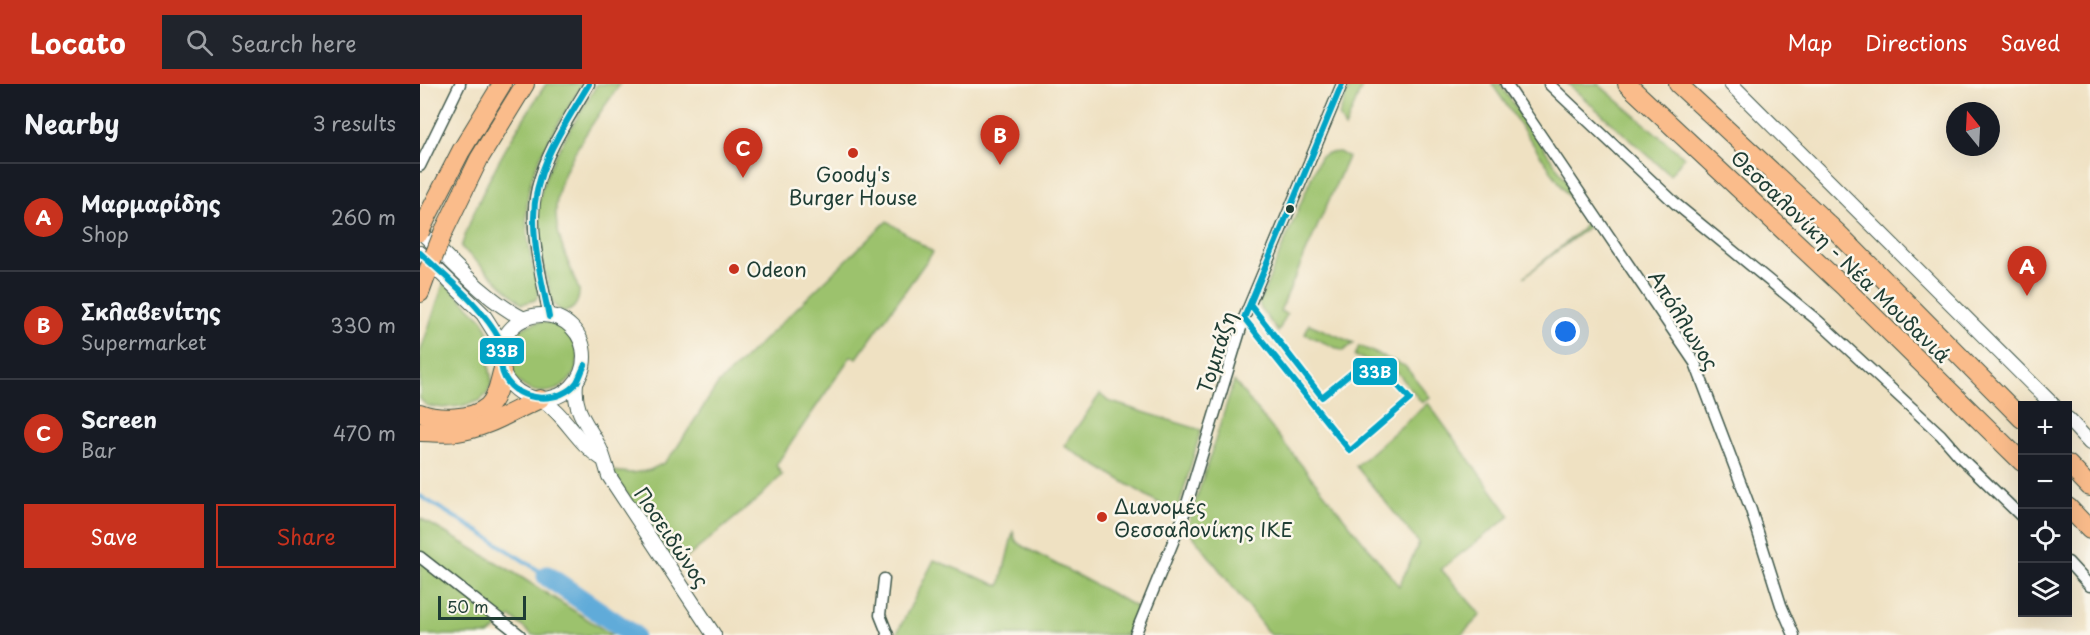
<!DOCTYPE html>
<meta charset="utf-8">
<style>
:root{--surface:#171b24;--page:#20242c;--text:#f1f3f6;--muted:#9ea1a6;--line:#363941;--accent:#c8321e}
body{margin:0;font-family:"Playpen Sans",sans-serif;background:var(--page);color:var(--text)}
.controls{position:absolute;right:18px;bottom:18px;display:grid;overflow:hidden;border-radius:0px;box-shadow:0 6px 24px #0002}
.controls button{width:54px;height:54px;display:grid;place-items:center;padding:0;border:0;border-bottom:2px solid var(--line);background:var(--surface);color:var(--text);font:30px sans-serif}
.compass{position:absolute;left:1526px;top:18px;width:54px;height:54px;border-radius:50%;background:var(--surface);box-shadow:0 6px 24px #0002;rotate:342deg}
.scale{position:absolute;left:18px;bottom:15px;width:88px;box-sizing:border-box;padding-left:6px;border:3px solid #1f3d34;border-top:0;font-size:16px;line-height:21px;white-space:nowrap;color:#1f3d34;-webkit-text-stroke:4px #fbf7ec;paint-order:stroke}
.you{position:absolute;left:1146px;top:248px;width:21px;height:21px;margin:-15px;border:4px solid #fff;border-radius:50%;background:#1a73e8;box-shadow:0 0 0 9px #1a73e833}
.badge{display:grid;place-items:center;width:39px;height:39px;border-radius:50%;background:var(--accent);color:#fff;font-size:20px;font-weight:700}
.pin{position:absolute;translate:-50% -50px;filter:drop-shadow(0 2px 3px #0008)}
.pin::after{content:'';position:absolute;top:32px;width:21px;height:18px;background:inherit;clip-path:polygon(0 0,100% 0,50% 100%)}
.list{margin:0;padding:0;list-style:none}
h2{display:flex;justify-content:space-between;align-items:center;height:78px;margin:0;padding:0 24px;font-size:26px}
h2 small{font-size:20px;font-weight:400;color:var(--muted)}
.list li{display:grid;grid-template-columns:39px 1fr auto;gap:18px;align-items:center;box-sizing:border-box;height:108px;padding:0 24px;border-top:2px solid var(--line)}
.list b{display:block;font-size:22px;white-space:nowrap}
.list p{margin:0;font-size:20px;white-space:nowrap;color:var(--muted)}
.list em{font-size:20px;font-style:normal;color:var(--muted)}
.actions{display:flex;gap:12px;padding:18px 24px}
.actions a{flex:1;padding:14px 0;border:2px solid var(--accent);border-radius:0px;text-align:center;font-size:21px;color:var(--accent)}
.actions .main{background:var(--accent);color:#fff}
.icon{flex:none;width:33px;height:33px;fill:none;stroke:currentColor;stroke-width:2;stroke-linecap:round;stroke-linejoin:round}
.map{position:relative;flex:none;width:1670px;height:551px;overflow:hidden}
header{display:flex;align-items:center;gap:36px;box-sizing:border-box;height:84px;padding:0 30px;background:var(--accent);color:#fff}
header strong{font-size:28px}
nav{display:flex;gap:33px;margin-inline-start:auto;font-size:21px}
.search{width:420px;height:54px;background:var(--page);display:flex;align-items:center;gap:15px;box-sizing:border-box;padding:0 21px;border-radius:0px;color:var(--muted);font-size:22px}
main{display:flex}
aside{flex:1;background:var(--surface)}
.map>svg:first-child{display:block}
.green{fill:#9cc26d;stroke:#5e8050;stroke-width:1.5}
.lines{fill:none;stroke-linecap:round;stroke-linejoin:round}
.stream{stroke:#61abd9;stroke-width:4}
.river{stroke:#61abd9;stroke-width:21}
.minor-casing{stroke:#3e5649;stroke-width:13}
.tertiary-casing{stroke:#3e5649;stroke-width:16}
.trunk-casing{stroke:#3e5649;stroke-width:20}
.minor{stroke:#fff;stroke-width:10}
.tertiary{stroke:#fff;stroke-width:14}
.trunk{stroke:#fabc8b;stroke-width:18}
.trunk-bridge-casing{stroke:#3e5649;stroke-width:20;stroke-linecap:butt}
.trunk-bridge{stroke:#fabc8b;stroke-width:18}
.bus-1-casing{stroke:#fbf7ec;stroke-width:10}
.bus-1{stroke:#02a4c6;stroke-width:6}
.poi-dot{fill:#c8321e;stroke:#fbf7ec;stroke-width:2}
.bus-dot{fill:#1f3d34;stroke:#fbf7ec;stroke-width:2}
.labels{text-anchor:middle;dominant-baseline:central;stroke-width:5;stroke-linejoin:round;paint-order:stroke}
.poi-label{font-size:20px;fill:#1f3d34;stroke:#fbf7ec;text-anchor:start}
.street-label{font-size:20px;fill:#1f3d34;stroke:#fbf7ec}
.line-badge{stroke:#fbf7ec;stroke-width:2}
.badge-label{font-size:16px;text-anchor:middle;font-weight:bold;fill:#fff}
</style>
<header>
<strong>Locato</strong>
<div class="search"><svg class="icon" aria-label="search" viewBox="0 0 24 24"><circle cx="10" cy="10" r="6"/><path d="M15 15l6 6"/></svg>Search here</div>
<nav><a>Map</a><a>Directions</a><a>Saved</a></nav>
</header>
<main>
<aside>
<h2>Nearby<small>3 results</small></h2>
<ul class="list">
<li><span class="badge">A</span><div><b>Μαρμαρίδης</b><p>Shop</p></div><em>260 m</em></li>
<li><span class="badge">B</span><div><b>Σκλαβενίτης</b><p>Supermarket</p></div><em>330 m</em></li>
<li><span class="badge">C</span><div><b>Screen</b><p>Bar</p></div><em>470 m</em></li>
</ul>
<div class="actions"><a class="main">Save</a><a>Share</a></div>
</aside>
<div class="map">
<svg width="1670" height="551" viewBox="0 0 1670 551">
<rect width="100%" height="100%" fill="#fbf7ec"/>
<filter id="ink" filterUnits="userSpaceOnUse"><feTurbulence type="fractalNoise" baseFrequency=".0167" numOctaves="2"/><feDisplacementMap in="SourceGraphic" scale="12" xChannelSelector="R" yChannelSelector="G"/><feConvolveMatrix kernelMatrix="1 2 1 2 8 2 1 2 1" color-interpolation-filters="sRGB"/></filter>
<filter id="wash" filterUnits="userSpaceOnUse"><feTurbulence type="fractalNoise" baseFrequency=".008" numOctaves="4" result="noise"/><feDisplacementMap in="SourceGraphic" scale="24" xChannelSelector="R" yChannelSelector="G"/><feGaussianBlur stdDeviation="1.35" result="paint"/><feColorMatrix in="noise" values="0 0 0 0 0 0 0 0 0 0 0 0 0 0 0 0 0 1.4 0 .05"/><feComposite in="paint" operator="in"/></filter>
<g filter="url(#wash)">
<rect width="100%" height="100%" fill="#efe1c2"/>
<g class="green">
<path d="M126 0H162C147 27 128 53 116 82 99 121 108 165 118 205V212L115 216 102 220 41 163C60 105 92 51 126 0Z"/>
<path d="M177 0H200C176 36 134 86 136 131 137 157 150 182 159 206 160 225 143 237 132 217 126 188 116 156 118 126 120 86 158 35 177 0Z"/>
<polygon points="930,0 943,0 925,44 919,32"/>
<polygon points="1072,0 1080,0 1169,130 1168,143 1104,193 1162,145 1166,138"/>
<polygon points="1148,0 1178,0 1264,73 1250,91"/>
<polygon points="919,68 928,73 860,227 867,230 858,248 841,225 839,219 900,73 908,69"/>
<polygon points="467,137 513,168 437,274 431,272 356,381 362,391 339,414 264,476 258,478 248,472 191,387 212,389 230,386 244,379 256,365 298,300"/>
<polygon points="24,198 63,236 68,246 70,258 67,270 72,298 67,310 59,317 41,322 23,324 7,322 0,315 0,269"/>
<circle cx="123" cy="273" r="35"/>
<polygon points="889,240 934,259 923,267 885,250"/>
<polygon points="939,262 985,282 1010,313 1002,319 978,289 935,272"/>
<polygon points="814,297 979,502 999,459 936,382 1008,319 1090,432 1021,485 1061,531 1041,551 850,551 767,444"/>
<polygon points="680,310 688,317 781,346 757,430 644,362"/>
<polygon points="0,434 93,488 192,551 112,551 91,533 69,551 0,551"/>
<polygon points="593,448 596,457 606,464 715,522 717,533 708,551 476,551 514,476 580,502"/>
</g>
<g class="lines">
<polyline class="stream" points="0,412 66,452 127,492"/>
<polyline class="river" points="127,492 213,551"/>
</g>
</g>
<g filter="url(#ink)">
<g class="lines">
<defs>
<g id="minor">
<polyline points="1086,0 1275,279 1331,426 1361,521 1374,551"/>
<polyline points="1129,0 1256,120 1397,236 1521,351 1541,374 1602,433"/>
<polyline points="0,82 40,0"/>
<path d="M129 233C122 192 107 146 117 104 126 67 150 33 169 0"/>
<polyline points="0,473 100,551"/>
<polyline points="1648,478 1670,502"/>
<polyline points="464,495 460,531 468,551"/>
<polyline points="715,551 762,436 824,234 922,0"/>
</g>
<g id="tertiary">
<polyline points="1311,0 1634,322"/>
<path d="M0 147C33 178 64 215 104 235"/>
<polyline points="0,169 63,230 82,260"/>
<circle cx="122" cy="273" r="42"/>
<path d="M156 299C153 330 169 340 180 365 184 373 186 383 189 392L294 551"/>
<path d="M121 315C145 330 157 359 181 374"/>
<polyline points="1648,335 1670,359"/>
</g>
<g id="trunk">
<polyline points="1207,0 1425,204 1602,378"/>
<polyline points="1258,0 1418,149 1602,335"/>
<polyline points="7,133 41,67 82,0"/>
<polyline points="23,149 59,75 105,0"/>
<polyline points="0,209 8,187"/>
<path d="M0 329C17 336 53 336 68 322 77 314 79 299 82 288"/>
<path d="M0 348C13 348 25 350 37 348 68 344 92 327 120 315"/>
<polyline points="1648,380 1670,403"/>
<polyline points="1648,423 1670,446"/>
</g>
</defs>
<use href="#minor" class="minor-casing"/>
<use href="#tertiary" class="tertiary-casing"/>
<use href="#trunk" class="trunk-casing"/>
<use href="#minor" class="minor"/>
<use href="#tertiary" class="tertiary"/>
<use href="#trunk" class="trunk"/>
<defs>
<g id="trunk-bridge">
<polyline points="0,148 7,133"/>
<polyline points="8,187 23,149"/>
</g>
</defs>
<use href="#trunk-bridge" class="trunk-bridge-casing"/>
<use href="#trunk-bridge" class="trunk-bridge"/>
<defs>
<g id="bus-1">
<path d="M0 169C19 187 48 210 63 231 69 238 81 254 82 263 82 274 79 283 85 294 99 319 141 320 157 298 160 293 162 286 165 281"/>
<polyline points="830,220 902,313 940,282 971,294 990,315 930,367 824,234 922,0"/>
<path d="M129 233C123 201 114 169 114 136 113 85 144 42 169 0"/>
</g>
</defs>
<use href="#bus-1" class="bus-1-casing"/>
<use href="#bus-1" class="bus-1"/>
</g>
</g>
<g class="poi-dot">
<circle cx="433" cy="69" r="6"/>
<circle cx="314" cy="185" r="6"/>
<circle cx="682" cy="433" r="6"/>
</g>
<circle class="bus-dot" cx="870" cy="125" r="5"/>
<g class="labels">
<g class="poi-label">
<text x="433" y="90" text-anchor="middle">Goody's<tspan x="433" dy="23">Burger House</tspan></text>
<text x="326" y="185">Odeon</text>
<text x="694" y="422">Διανομές<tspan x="694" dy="23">Θεσσαλονίκης ΙΚΕ</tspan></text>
</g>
<g class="street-label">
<text transform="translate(1421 172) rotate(44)">Θεσσαλονίκη - Νέα Μουδανιά</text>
<text transform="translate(1264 236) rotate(58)">Απόλλωνος</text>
<text transform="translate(796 268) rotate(-72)">Τομπάζη</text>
<text transform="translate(252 453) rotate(56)">Ποσειδώνος</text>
</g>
</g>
<g class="line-badge">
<rect x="59" y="253" width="46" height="28" rx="6" fill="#02a4c6"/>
<rect x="932" y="273" width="46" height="29" rx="6" fill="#02a4c6"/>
</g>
<g class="badge-label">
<text x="82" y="273">33Β</text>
<text x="955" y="294">33Β</text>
</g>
</svg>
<div class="controls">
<button>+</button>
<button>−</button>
<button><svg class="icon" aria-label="locate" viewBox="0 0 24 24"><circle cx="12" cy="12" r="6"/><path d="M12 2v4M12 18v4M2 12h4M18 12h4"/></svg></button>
<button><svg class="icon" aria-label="layers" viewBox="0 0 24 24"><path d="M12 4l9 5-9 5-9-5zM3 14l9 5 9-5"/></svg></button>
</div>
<svg class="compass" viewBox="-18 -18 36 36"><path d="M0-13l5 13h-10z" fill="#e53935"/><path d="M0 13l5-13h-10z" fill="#9ea1a6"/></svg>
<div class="scale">50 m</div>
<div class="you"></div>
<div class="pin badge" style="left:1607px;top:212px">A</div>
<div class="pin badge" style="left:580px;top:81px">B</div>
<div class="pin badge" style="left:323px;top:94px">C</div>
</div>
</main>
